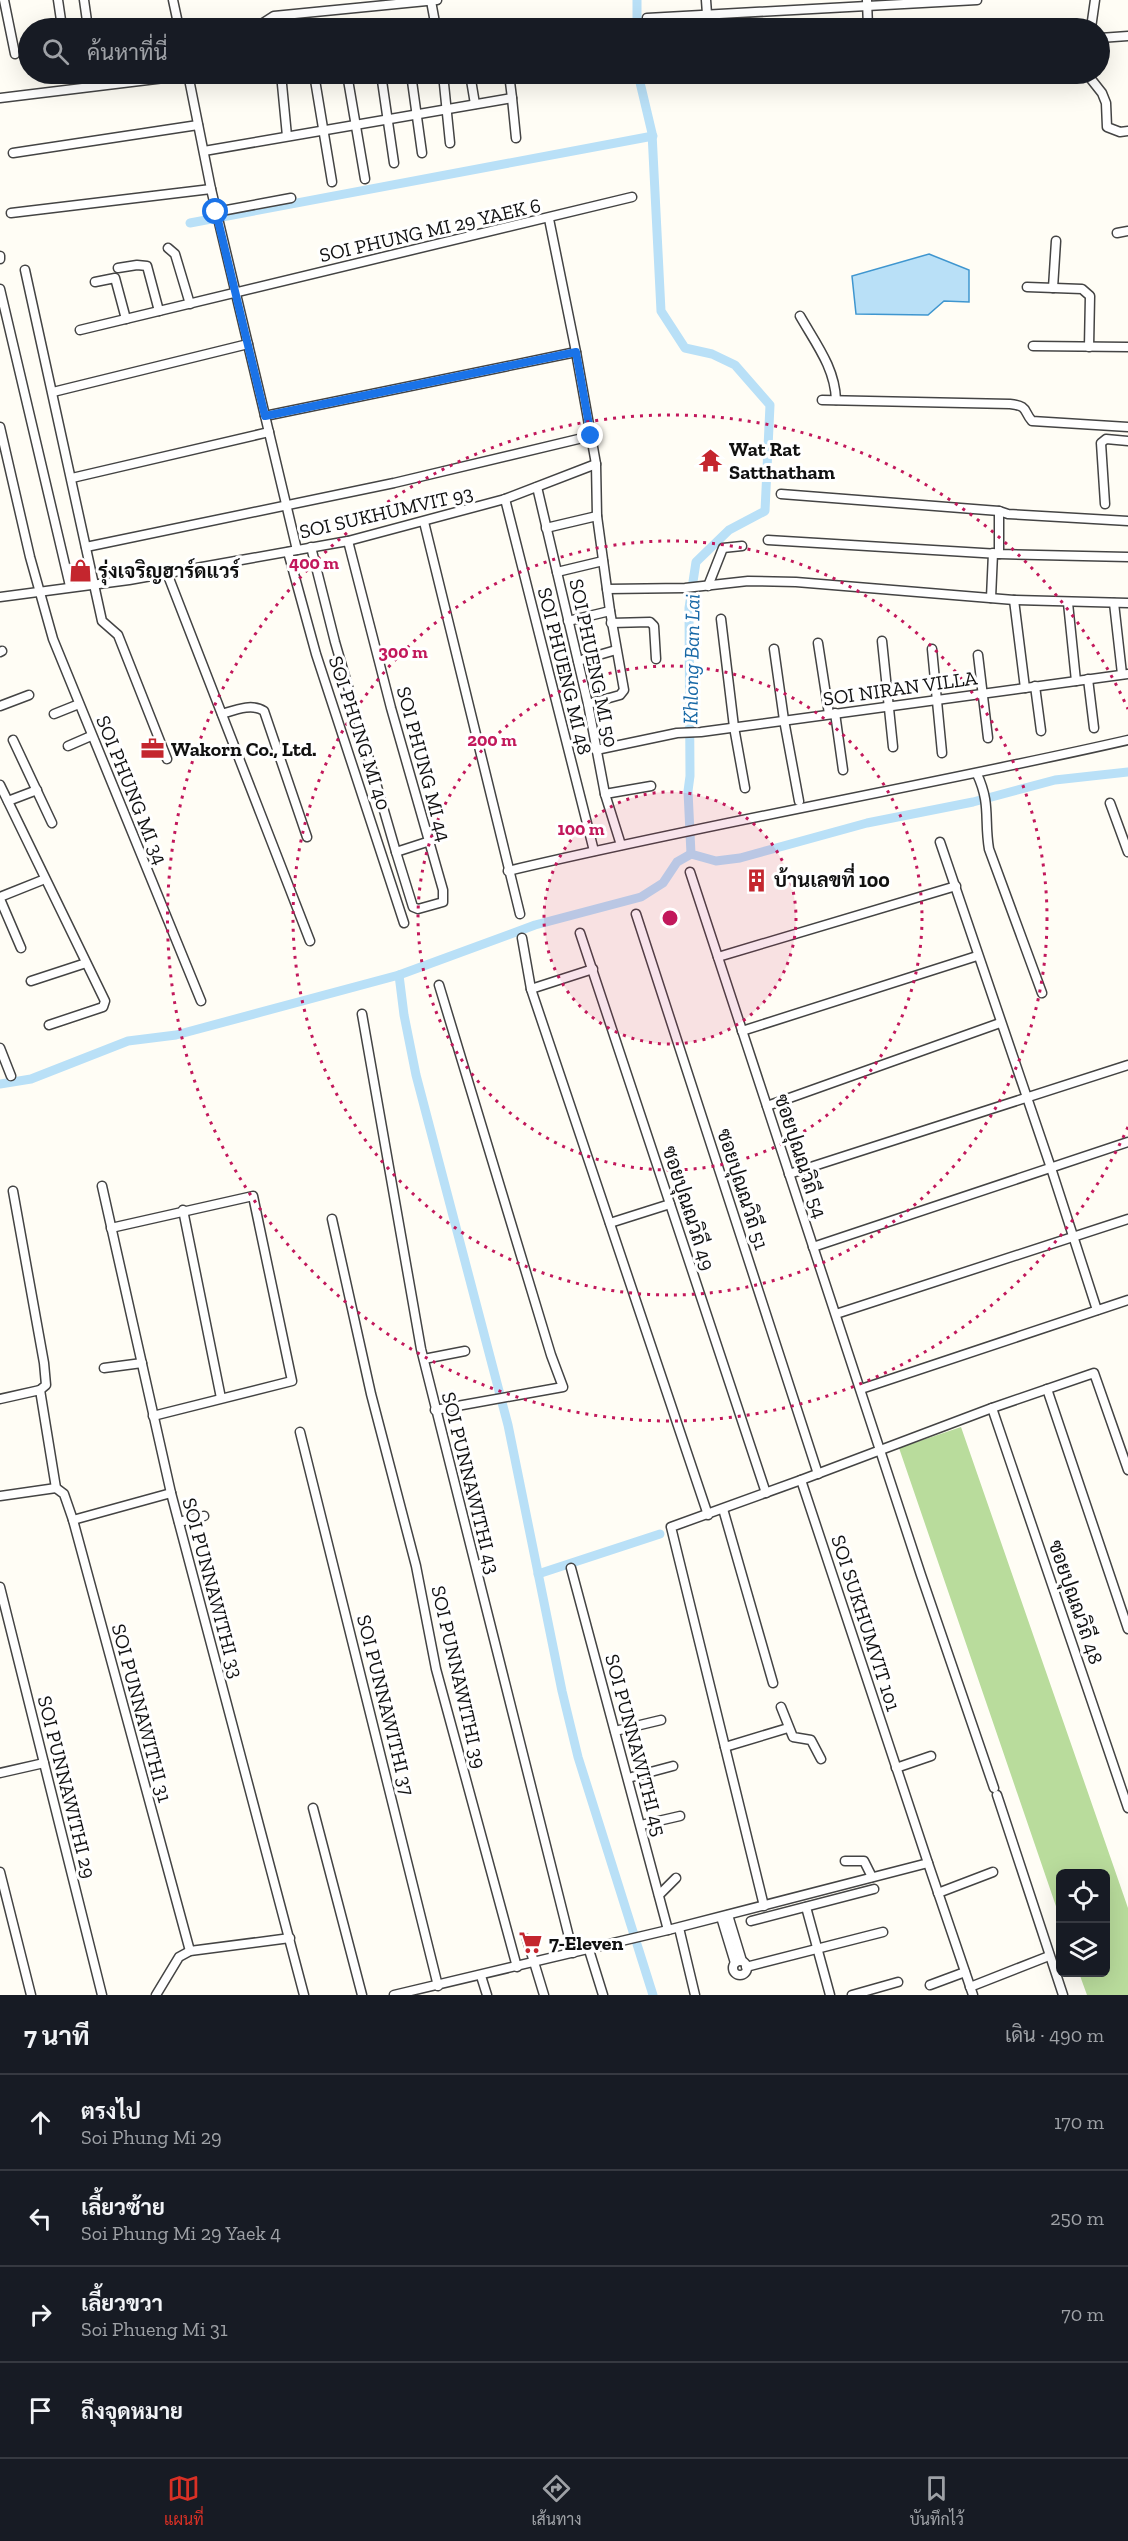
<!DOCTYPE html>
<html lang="th">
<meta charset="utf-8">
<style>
:root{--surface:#171b24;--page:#242831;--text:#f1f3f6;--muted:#9ea1a6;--line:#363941;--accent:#d93025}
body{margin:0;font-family:"Zilla Slab",Sarabun,serif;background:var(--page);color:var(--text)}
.controls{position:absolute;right:18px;bottom:18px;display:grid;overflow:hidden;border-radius:9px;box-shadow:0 6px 24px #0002}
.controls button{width:54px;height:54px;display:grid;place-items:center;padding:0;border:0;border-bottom:2px solid var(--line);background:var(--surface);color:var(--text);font:30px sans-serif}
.stop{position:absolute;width:18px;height:18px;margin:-14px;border:4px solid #1a73e8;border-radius:50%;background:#fff}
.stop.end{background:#1a73e8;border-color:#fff;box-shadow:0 2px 6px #0008}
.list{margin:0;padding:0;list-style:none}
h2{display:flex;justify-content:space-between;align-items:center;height:78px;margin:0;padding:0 24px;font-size:26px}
h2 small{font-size:20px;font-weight:400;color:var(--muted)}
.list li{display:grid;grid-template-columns:39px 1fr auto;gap:18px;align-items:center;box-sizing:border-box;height:96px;padding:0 24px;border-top:2px solid var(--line)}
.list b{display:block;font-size:22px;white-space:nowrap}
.list p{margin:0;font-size:20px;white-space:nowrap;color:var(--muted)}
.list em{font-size:20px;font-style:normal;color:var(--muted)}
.icon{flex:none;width:33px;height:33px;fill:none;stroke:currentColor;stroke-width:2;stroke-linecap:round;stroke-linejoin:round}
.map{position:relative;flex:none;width:1128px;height:1995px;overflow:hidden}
.search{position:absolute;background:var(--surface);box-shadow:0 6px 24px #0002;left:18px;right:18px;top:18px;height:66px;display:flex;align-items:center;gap:15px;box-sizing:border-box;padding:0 21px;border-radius:33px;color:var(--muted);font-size:22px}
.sheet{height:462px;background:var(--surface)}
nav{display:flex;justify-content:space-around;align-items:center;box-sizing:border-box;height:84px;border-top:2px solid var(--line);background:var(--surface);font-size:16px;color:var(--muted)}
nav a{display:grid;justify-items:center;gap:3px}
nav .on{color:var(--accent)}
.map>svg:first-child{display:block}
.forest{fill:#b9dc9c}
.water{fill:#b9e0f7;stroke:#3f96cf;stroke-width:1.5}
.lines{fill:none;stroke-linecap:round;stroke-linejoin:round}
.canal{stroke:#b9e0f7;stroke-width:9}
.minor-casing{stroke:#444;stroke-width:11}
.minor{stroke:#fff;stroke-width:8}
.route{stroke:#1a73e8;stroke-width:8}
.ring{fill:none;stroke:#c2185b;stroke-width:3;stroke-dasharray:3 6}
.labels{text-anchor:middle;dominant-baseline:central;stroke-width:6;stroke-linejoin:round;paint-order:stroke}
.street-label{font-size:20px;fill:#111;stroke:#fff}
.poi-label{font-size:20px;font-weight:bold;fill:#111;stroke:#fff;text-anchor:start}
.water-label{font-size:21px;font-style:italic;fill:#1768a6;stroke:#fff}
.centre{fill:#c2185b;stroke:#fff;stroke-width:3}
.ring-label{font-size:18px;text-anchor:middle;font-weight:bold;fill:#c2185b;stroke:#fff;stroke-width:6;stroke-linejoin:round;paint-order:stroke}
</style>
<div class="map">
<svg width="1128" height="1995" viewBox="0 0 1128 1995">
<rect width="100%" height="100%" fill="#fffdf5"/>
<polygon class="forest" points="961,1427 1128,1908 1128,1995 1087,1995 1079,1973 1106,1972 1106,1874 1060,1874 1060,1918 899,1448"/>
<polygon class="water" points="929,254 969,270 969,302 944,301 928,315 856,314 852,276"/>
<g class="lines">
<g class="canal">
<polyline points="637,0 637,28"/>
<polyline points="638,74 652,133 661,311 685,348 712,354 735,365 770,405 765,511 729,530 696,562 689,608 690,776 688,791 691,854 716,861 740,858 867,823 973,802 1055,780 1128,772"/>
<polyline points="190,223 653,136"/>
<polyline points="399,975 404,1015 416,1075 508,1425 562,1691 578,1757 653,1995"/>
<polyline points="0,1084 31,1079 128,1041 176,1035 399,975 535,925 641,897 663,883 677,862 691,854"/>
<polyline points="538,1574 660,1534"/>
</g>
<defs>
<g id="minor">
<polyline points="4,0 15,54"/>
<polyline points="58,0 62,27"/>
<polyline points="84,0 88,28"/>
<polyline points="173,0 179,28"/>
<polyline points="706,0 708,28"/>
<polyline points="867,0 868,28"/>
<polyline points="431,1 436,28"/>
<polyline points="647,18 977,0"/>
<polyline points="255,28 274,16 437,0"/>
<polyline points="1091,28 1095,0"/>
<polyline points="1100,38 1128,36"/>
<polyline points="188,74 211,189 297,550"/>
<polyline points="281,74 287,136"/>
<polyline points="314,74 332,182"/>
<polyline points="347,74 365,179"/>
<polyline points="381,74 394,163"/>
<polyline points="411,74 422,153"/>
<polyline points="443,74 450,143"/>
<polyline points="470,74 475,104"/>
<polyline points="1087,74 1102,93 1106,103 1107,127 1120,132 1128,131"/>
<polyline points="0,98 189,75"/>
<polyline points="512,98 516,138"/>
<polyline points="204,151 512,98 509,74"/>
<polyline points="13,153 198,125"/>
<polyline points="216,212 291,198"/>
<polyline points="11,213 211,189"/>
<polyline points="549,219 576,352 596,464 597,516 610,611 624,690 620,695 588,704"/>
<polyline points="1117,233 1128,231"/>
<polyline points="168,248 175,254 190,304"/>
<polyline points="0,256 0,259"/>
<polyline points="118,268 137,265 147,266 159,311"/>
<polyline points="25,270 102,621 118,635 167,759"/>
<polyline points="95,282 115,278 126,319"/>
<polyline points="1027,287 1082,289 1090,296 1089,347"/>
<polyline points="1053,288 1056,241"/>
<polyline points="0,289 70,586"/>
<path d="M800 316C816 344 835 368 836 400"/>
<polyline points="80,330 632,197"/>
<polyline points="1033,346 1128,347"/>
<polyline points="53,392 248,344"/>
<path d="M822 400 1010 404C1029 406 1023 411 1032 421L1128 427"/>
<polyline points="265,416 576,352"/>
<polyline points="0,427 30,557 53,639 201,1001"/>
<polyline points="72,478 269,432"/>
<polyline points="537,487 588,704 605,794 621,845"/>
<polyline points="781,494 999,511 1008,514 1128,521"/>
<polyline points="505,499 594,851"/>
<polyline points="1105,504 1101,443 1106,439 1128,441"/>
<polyline points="424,522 520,914"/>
<polyline points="546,528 597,516"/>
<polyline points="768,540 999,554 1128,557"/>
<polyline points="348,541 391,708 443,890 443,902 418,909 413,907 396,852"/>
<polyline points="86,547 394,483 591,436"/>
<polyline points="311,547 335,642 396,852 427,842"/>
<polyline points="288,552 316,654 404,923"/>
<polyline points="999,554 999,511"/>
<polyline points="557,572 603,561"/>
<polyline points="167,573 310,941"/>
<polyline points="708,586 723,548 742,546"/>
<polyline points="607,589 685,588 748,581 796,582 1014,600 1128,603"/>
<polyline points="0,597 129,580 348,541 505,499 596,464"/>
<polyline points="991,598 993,553"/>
<polyline points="1014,600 1025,688"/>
<polyline points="1068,603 1076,681"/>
<polyline points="1114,603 1122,674"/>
<polyline points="721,619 734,727 745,788"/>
<polyline points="568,621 610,611"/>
<polyline points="611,623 650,622 654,626 656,659"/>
<polyline points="882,641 893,747"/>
<polyline points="818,643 829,714"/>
<polyline points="774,649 784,720 799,801"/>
<polyline points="932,649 942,753"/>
<polyline points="0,652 2,651"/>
<polyline points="978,655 988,738"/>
<polyline points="578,661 616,650"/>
<polyline points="1088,679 1094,728"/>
<polyline points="1035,686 1041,731"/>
<polyline points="0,706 29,695"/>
<polyline points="835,713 843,770"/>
<polyline points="54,714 79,704"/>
<path d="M222 714C235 710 252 703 264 711L307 837"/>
<polyline points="13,740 52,823"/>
<polyline points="68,746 91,736"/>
<polyline points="596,750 677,733 701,732 1128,674"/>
<path d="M977 774C991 804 984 819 989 849L1042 993"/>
<polyline points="0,785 105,1001 103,1007 49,1025"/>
<polyline points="605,794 651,786"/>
<polyline points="8,801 37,790"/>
<polyline points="1110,803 1128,852"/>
<polyline points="940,842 1051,1168 1097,1310"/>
<path d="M508 871C714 822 922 787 1128 740"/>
<polyline points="690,872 921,1575 994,1788"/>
<polyline points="0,897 45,879"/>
<polyline points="0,899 21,948"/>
<polyline points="636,914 818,1474"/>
<polyline points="580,933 766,1493"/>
<polyline points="522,938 531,989 708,1515"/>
<polyline points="718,957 956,886"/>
<polyline points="31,981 86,963"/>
<polyline points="531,989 593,969"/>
<polyline points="362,1014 421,1349 573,1953"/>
<polyline points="742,1031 977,956"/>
<polyline points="0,1048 11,1076"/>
<polyline points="767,1106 1000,1023"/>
<polyline points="789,1174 1128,1065"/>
<polyline points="102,1186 171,1493 304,1995"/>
<polyline points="13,1191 44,1363 46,1385 40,1390"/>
<polyline points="183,1210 221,1398"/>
<polyline points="332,1219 371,1394 416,1566 436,1669 517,1967"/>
<polyline points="610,1223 670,1204"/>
<polyline points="111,1228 253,1196 292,1381 153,1416"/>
<polyline points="813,1247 1128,1142"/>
<polyline points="836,1314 1128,1219"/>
<polyline points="424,1359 465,1351"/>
<polyline points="104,1368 142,1363"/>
<polyline points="861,1389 1128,1300"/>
<polyline points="1047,1389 1128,1629"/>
<polyline points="0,1399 40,1390 56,1488 64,1494 73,1520 190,1951"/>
<polyline points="992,1408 1128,1808"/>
<polyline points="435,1410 563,1387 551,1355 439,985"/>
<polyline points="300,1432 438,1986"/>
<polyline points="0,1496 56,1488"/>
<polyline points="723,1509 773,1683"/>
<polyline points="73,1520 171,1493"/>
<polyline points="179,1522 204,1516"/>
<polyline points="571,1568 668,1930"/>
<polyline points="0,1587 102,1995"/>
<polyline points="781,1707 793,1737 811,1740 821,1759"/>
<polyline points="615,1731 661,1720"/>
<polyline points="725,1747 788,1728"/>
<polyline points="896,1768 931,1756"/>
<polyline points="0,1773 44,1763"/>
<polyline points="628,1778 673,1766"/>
<polyline points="997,1795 1063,1995"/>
<polyline points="313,1808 362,1995"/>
<polyline points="641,1825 680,1816"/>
<polyline points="845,1861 864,1861 872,1877"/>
<polyline points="928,1863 973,1995"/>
<polyline points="0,1872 31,1995"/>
<polyline points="938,1893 993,1872"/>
<polyline points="659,1895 676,1878"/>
<polyline points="764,1906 671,1527 801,1480"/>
<polyline points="806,1907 830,1995"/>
<polyline points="728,1915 742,1961"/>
<polyline points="721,1917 735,1963"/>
<polyline points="751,1921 874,1889"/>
<polyline points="679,1928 695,1995"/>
<polyline points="527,1939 544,1995"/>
<polyline points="589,1950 603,1995"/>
<circle cx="740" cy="1968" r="7"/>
<polyline points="746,1967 883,1932"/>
<polyline points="481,1976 487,1995"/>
<polyline points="930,1985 965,1972"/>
<polyline points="970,1987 1049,1956"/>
<polyline points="156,1995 179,1957 190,1951 290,1938"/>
<polyline points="394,1995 668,1930 928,1863 801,1480 992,1408 1094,1373 1128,1470"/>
<polyline points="852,1995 898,1982"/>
</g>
</defs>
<use href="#minor" class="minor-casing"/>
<use href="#minor" class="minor"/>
</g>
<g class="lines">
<polyline class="route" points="216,212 265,416 576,352 591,436"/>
</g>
<circle cx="670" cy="918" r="126" fill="#c2185b" fill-opacity=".12"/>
<g class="ring">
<circle cx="670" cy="918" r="126"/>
<circle cx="670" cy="918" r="252"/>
<circle cx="670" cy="918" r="377"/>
<path d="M1128 1127A503 503 0 1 1 1128 709"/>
</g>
<defs>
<symbol id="temple-bare" viewBox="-9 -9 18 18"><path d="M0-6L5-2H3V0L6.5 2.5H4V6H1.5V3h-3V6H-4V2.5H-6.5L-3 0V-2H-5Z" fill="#c4262e" stroke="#fff" stroke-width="2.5" paint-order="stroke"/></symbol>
<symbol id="shop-bare" viewBox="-9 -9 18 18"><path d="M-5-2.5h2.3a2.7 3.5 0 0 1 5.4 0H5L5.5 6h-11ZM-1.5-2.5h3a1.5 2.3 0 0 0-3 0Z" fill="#c4262e" stroke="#fff" stroke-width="2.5" paint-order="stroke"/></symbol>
<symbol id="office-bare" viewBox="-9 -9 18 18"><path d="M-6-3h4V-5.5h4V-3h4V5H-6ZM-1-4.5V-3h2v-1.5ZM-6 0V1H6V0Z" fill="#c4262e" stroke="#fff" stroke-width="2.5" paint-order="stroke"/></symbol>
<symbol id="building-bare" viewBox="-9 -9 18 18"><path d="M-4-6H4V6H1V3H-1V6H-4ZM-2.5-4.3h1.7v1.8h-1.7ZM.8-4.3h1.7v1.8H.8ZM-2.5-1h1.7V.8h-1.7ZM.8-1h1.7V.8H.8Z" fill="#c4262e" stroke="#fff" stroke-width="2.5" paint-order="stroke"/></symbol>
<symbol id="supermarket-bare" viewBox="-9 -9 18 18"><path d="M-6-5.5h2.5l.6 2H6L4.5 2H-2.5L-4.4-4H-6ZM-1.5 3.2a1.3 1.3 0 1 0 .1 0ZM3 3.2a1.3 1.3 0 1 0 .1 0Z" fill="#c4262e" stroke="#fff" stroke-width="2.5" paint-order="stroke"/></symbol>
</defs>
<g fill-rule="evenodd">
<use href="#temple-bare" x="694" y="444" width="33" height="33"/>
<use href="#shop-bare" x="64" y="554" width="33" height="33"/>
<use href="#office-bare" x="136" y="732" width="33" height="33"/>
<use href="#building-bare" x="740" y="864" width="33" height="33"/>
<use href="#supermarket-bare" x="514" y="1926" width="33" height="33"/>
</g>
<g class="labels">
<g class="street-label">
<text transform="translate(430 230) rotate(-13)">SOI PHUNG MI 29 YAEK 6</text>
<text transform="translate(386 512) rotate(-13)">SOI SUKHUMVIT 93</text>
<text transform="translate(594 663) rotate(78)">SOI PHUENG MI 50</text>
<text transform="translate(565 671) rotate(76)">SOI PHUENG MI 48</text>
<text transform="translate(900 688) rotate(-8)">SOI NIRAN VILLA</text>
<text transform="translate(360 733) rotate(72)">SOI PHUNG MI 40</text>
<text transform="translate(424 764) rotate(75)">SOI PHUNG MI 44</text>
<text transform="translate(132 790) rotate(68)">SOI PHUNG MI 34</text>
<text transform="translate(801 1156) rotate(72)">ซอยปุณณวิถี 54</text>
<text transform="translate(743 1189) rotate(72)">ซอยปุณณวิถี 51</text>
<text transform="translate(689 1208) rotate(72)">ซอยปุณณวิถี 49</text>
<text transform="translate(471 1483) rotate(76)">SOI PUNNAWITHI 43</text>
<text transform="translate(213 1588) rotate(75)">SOI PUNNAWITHI 33</text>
<text transform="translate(1076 1602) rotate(71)">ซอยปุณณวิถี 48</text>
<text transform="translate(866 1623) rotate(72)">SOI SUKHUMVIT 101</text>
<text transform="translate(459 1677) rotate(77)">SOI PUNNAWITHI 39</text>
<text transform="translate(386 1705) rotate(76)">SOI PUNNAWITHI 37</text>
<text transform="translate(142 1713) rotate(75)">SOI PUNNAWITHI 31</text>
<text transform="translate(636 1745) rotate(75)">SOI PUNNAWITHI 45</text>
<text transform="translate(67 1787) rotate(76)">SOI PUNNAWITHI 29</text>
</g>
<g class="poi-label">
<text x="729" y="449">Wat Rat<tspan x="729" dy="23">Satthatham</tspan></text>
<text x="98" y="571">รุ่งเจริญฮาร์ดแวร์</text>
<text x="171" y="749">Wakorn Co., Ltd.</text>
<text x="774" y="880">บ้านเลขที่ 100</text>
<text x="549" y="1943">7-Eleven</text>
</g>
<g class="water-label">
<text transform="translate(691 659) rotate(-89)">Khlong Ban Lai</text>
</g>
</g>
<circle cx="670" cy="918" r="9" class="centre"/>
<g class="ring-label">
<text x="314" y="569">400 m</text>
<text x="403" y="658">300 m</text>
<text x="492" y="746">200 m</text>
<text x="581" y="835">100 m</text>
</g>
</svg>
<div class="controls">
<button><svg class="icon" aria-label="locate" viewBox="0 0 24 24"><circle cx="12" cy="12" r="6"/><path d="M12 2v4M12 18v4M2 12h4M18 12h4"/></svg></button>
<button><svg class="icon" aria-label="layers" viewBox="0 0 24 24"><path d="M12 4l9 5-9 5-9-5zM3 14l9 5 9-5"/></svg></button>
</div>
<div class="stop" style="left:216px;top:212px"></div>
<div class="stop end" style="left:591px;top:436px"></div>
<div class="search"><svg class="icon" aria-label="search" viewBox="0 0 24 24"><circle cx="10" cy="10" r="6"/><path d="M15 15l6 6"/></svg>ค้นหาที่นี่</div>
</div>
<section class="sheet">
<h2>7 นาที<small>เดิน · 490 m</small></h2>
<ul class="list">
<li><svg class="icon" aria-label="ahead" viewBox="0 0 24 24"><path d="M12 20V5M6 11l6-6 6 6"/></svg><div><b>ตรงไป</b><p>Soi Phung Mi 29</p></div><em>170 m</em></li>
<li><svg class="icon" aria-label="left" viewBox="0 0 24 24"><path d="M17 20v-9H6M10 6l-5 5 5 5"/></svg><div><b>เลี้ยวซ้าย</b><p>Soi Phung Mi 29 Yaek 4</p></div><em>250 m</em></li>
<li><svg class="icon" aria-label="right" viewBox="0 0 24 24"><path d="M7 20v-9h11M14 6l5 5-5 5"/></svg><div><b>เลี้ยวขวา</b><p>Soi Phueng Mi 31</p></div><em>70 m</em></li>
<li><svg class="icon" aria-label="arrive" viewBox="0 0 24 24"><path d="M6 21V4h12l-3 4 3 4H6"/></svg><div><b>ถึงจุดหมาย</b></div></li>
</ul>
</section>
<nav>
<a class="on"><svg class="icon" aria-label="map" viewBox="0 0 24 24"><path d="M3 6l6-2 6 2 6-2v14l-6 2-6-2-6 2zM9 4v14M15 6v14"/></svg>แผนที่</a>
<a><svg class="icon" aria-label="directions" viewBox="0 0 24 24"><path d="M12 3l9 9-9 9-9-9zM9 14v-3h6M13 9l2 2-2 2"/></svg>เส้นทาง</a>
<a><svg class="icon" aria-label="saved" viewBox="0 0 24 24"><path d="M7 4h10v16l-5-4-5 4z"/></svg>บันทึกไว้</a>
</nav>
